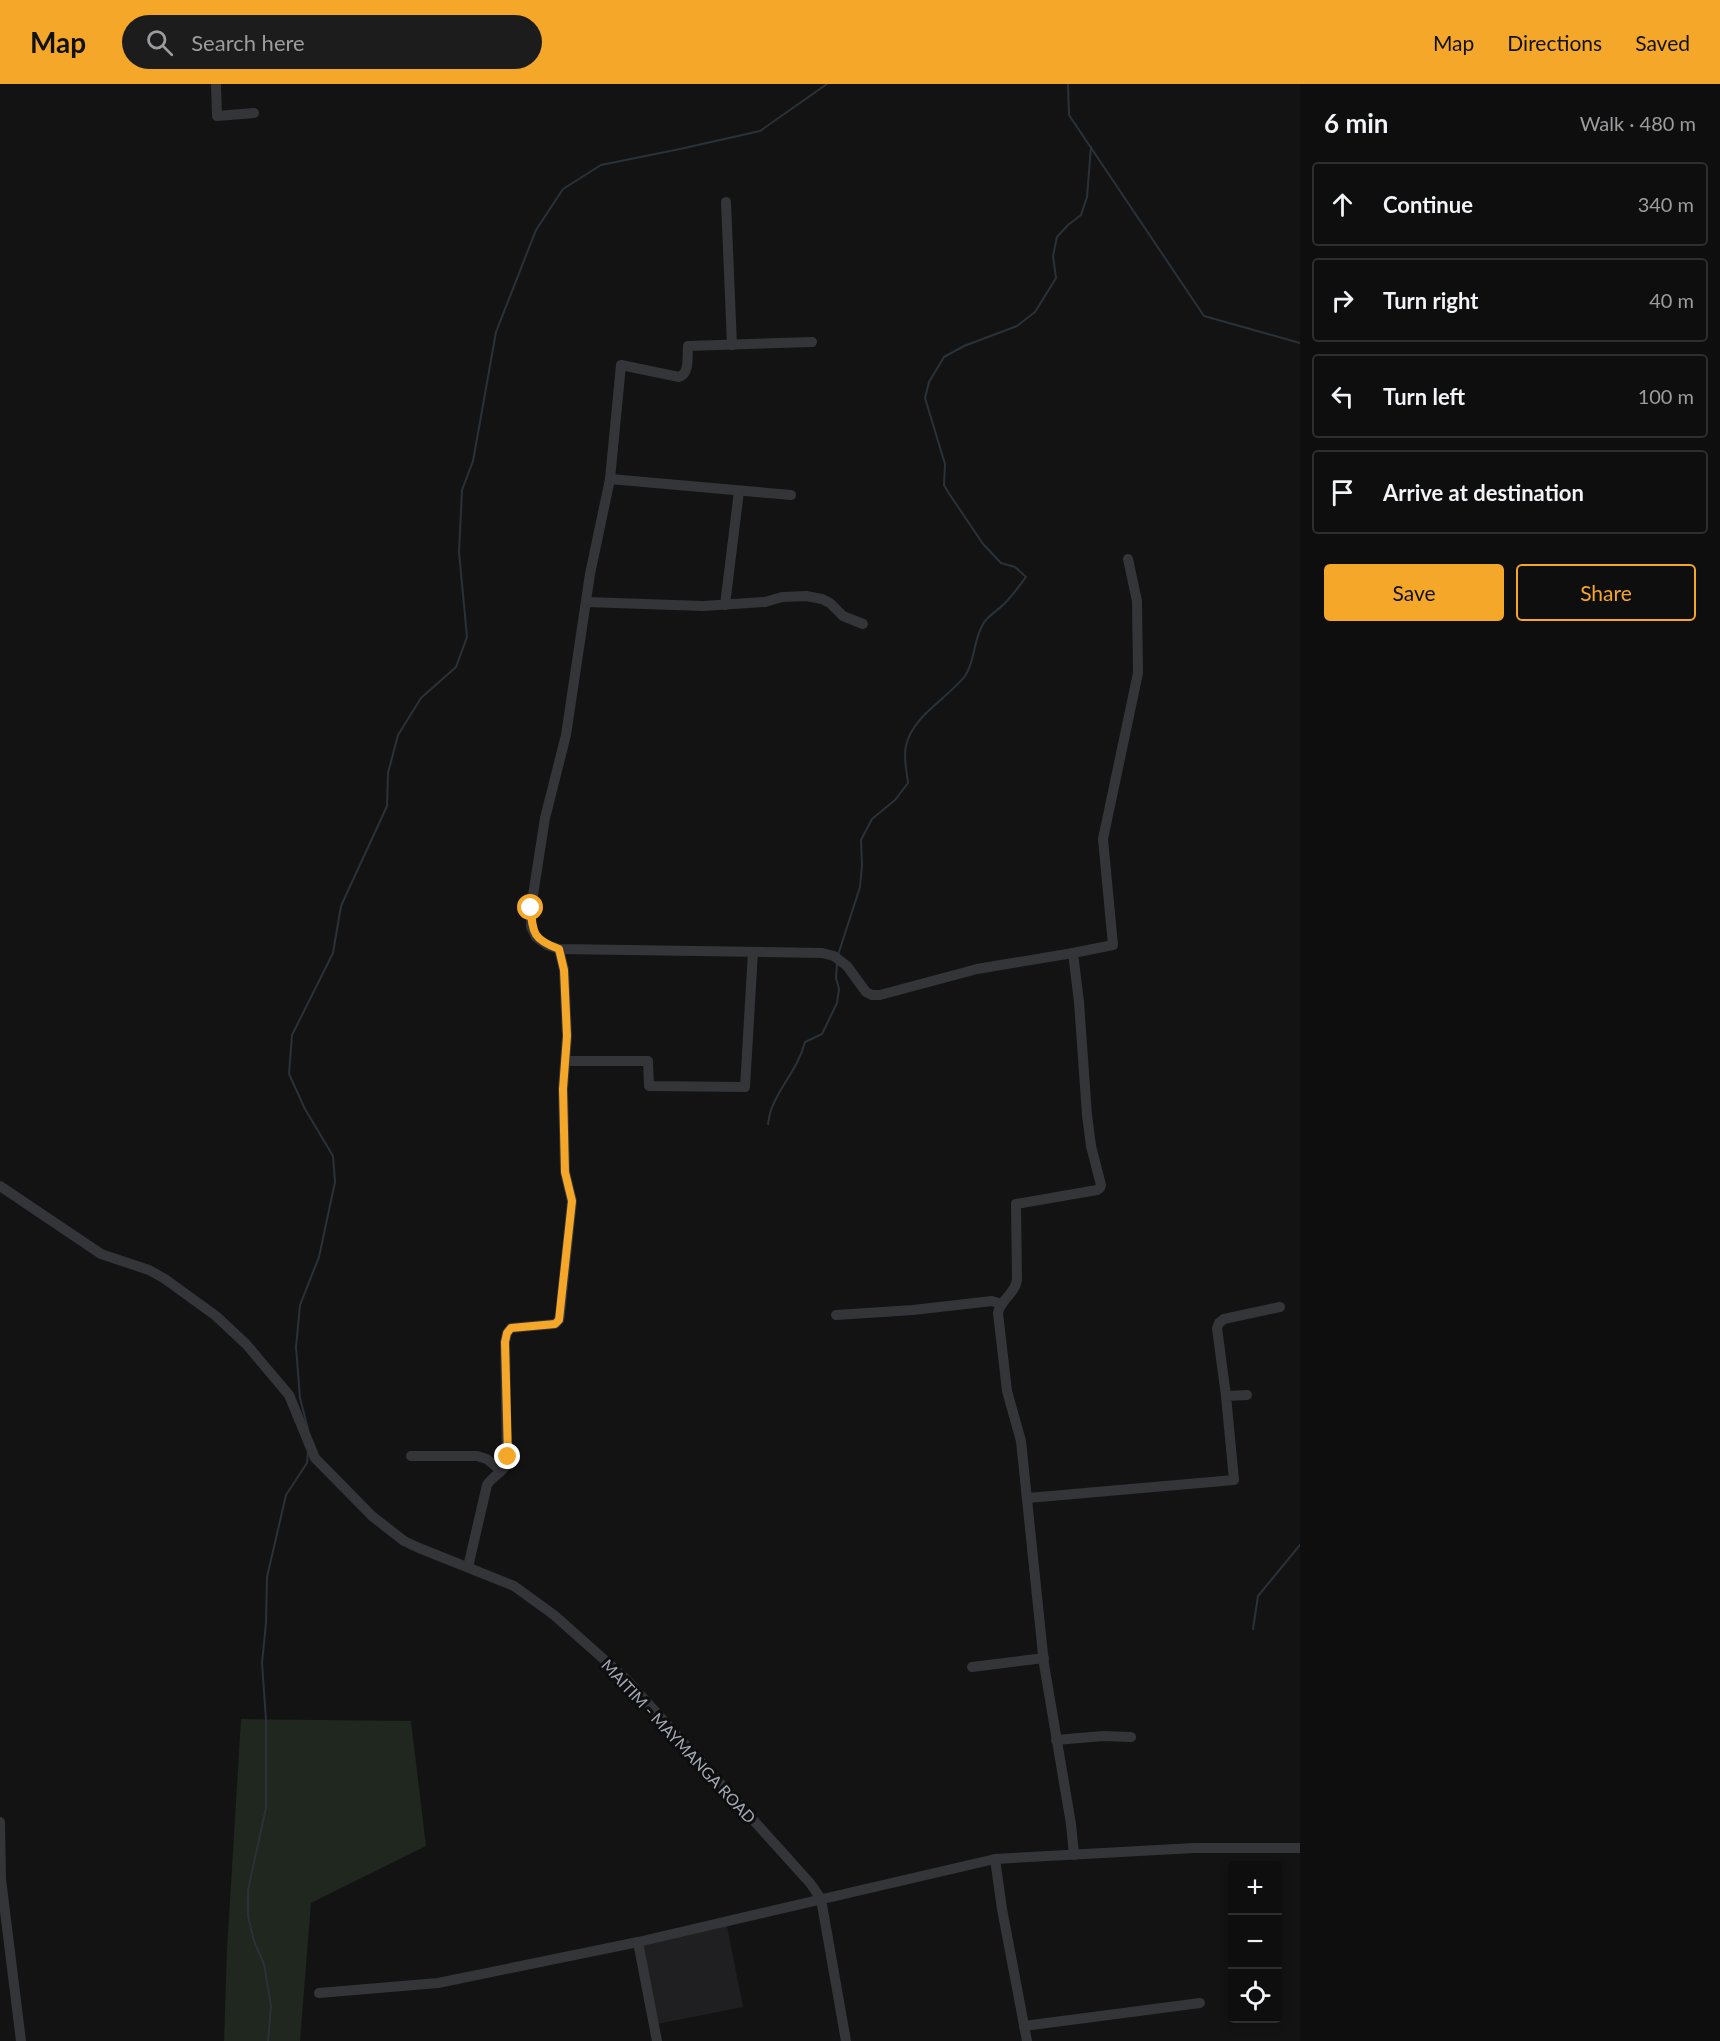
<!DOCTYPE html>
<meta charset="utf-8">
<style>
:root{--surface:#0e0e0f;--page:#1c1c1d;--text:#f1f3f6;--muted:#9b9c9e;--line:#2e2e2f;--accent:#f5a72a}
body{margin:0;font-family:Lato,sans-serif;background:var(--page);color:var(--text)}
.controls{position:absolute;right:18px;bottom:18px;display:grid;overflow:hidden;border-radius:6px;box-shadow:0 3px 9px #0003}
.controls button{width:54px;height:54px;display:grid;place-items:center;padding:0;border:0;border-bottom:2px solid var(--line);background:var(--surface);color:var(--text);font:30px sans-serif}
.stop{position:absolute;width:18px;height:18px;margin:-14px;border:4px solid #f5a72a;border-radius:50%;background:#fff}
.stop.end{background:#f5a72a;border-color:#fff;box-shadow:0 2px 6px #0008}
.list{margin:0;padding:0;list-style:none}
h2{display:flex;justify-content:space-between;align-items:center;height:78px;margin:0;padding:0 24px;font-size:26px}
h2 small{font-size:20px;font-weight:400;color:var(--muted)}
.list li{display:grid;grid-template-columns:39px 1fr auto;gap:18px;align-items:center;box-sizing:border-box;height:84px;margin:0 12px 12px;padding:0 12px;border:2px solid var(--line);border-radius:6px}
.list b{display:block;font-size:22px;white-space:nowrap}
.list em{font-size:20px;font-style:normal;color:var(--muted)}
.actions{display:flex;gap:12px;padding:18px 24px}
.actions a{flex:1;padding:14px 0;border:2px solid var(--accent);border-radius:6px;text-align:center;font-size:21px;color:var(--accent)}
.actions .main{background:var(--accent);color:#111}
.icon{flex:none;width:33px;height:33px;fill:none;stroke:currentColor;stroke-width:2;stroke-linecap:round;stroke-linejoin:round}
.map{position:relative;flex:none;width:1300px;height:1957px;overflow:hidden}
header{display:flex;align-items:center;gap:36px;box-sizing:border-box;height:84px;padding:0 30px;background:var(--accent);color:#111}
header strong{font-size:28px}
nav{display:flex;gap:33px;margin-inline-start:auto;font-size:21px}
.search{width:420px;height:54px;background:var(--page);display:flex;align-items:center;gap:15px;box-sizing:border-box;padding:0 21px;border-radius:33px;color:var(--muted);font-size:22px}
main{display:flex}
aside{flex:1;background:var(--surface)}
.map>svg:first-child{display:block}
.built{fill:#1f1f21}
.green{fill:#1f271f}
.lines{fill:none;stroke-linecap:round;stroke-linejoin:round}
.stream{stroke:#293238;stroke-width:2}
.minor{stroke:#343539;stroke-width:10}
.route{stroke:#f5a72a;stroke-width:8}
.labels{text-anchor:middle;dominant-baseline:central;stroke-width:6;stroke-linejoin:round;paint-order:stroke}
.street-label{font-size:16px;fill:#a4aab5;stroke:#0e0e0f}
</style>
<header>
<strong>Map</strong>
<div class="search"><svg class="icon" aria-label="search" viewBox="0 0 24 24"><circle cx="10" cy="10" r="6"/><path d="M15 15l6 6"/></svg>Search here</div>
<nav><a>Map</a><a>Directions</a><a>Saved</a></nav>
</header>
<main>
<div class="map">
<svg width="1300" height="1957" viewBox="0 0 1300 1957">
<rect width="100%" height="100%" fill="#131314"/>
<polygon class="built" points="727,1842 743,1923 657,1940 640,1862"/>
<polygon class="green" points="241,1635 411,1637 426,1762 311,1819 300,1957 224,1957 227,1866"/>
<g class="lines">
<g class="stream">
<polyline points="1068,0 1069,31 1204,232 1300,259"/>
<path d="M838 871 860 803 862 781 861 756 872 735 895 716 908 699C907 688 903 673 906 662 912 632 947 615 965 592 975 578 973 557 983 540 988 531 999 526 1006 518 1013 511 1020 501 1026 493L1015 483 1001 479 983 460 948 408 944 401 945 380 925 314 929 298 944 273 964 262 1017 242 1035 228 1056 194 1053 172 1057 153 1068 141 1081 131 1087 113 1091 63"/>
<path d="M768 1040C769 1034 770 1027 773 1021 783 998 798 984 805 958L822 950 837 919 839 905 836 894 837 880"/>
<polyline points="308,1345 300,1314 296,1263 300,1221 319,1173 335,1098 333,1072 305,1025 289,990 292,951 333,869 341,822 387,722 388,689 398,651 421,614 456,583 467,553 459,468 462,406 473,377 496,248 536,146 563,105 601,81 680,65 760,47 827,0"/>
<polyline points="1253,1545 1258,1512 1300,1461"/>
<polyline points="268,1957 271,1922 264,1880 254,1857 248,1832 248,1806 266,1724 266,1636 262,1579 266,1539 267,1493 286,1411 307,1379 308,1368"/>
</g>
<g class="minor">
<polyline points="216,0 217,32 254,29"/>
<polyline points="726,118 732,261"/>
<path d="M812 258 688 262C687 272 690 290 679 293L621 281 610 395 590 490 566 651 545 734 531 824V843L536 853 547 861 559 865 822 869 834 872 847 882 866 908 872 911H880L977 885 1073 869"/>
<polyline points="610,395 791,411"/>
<polyline points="586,518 703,522 765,518 782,513 806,512 822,515 830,519 843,532 863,540"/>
<polyline points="725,521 739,407"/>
<polyline points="566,977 648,977 649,1002 745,1003 753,868"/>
<polyline points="0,1102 101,1170 149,1186 165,1195 216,1232 246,1260 289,1311 315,1374 372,1432 404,1457 419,1464 514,1502 554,1531 626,1595 810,1799 821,1815 846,1957"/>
<polyline points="836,1231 913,1226 992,1217 1002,1220"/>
<polyline points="1226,1312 1217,1244 1219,1239 1224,1235 1280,1223"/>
<polyline points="411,1372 477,1372 487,1375 501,1387"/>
<polyline points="1028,1414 1234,1396 1226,1312 1247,1311"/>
<path d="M468 1483 487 1401C492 1392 503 1389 507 1379L505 1258 507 1249 511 1244 555 1240 559 1236 560 1231 572 1117 565 1088 563 1005 567 952 564 886 559 865"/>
<polyline points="972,1583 1044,1574"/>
<polyline points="1056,1656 1103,1652 1131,1653"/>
<polyline points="0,1738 1,1795 21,1957"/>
<path d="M1074 1771 1071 1740 1044 1580 1021 1357 1007 1307 998 1229C1000 1216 1015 1210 1017 1196L1016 1120 1097 1106 1100 1104 1101 1101 1091 1062 1087 1031 1079 918 1073 869 1113 861 1103 755 1138 589 1137 517 1128 475"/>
<polyline points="995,1775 1002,1825 1027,1957"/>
<polyline points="638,1858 657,1957"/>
<polyline points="319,1909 438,1899 638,1858 995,1775 1194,1764 1300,1764"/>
<polyline points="1024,1942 1200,1919"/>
</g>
</g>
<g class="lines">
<path class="route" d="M508 1373 505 1258 507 1249 511 1244 555 1240 559 1236 572 1117 565 1088 563 1005 567 952 564 886 559 865C534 856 532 849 531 824"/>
</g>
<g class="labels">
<g class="street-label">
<text transform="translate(679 1657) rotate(47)">MAITIM - MAYMANGA ROAD</text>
</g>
</g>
</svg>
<div class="controls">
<button>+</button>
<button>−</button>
<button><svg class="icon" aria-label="locate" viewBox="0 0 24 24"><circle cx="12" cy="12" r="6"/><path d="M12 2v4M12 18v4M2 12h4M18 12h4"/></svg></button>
</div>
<div class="stop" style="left:531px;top:824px"></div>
<div class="stop end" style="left:508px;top:1373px"></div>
</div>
<aside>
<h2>6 min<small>Walk · 480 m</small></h2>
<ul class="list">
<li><svg class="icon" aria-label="ahead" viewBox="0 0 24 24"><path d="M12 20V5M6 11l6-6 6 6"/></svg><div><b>Continue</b></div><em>340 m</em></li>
<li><svg class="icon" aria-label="right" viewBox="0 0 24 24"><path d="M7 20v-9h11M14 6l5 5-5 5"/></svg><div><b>Turn right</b></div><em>40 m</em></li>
<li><svg class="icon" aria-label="left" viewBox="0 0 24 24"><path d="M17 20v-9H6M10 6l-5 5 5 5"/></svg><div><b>Turn left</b></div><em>100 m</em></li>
<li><svg class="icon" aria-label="arrive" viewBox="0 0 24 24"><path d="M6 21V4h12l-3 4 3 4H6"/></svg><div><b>Arrive at destination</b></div></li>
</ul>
<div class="actions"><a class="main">Save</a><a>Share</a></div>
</aside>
</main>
